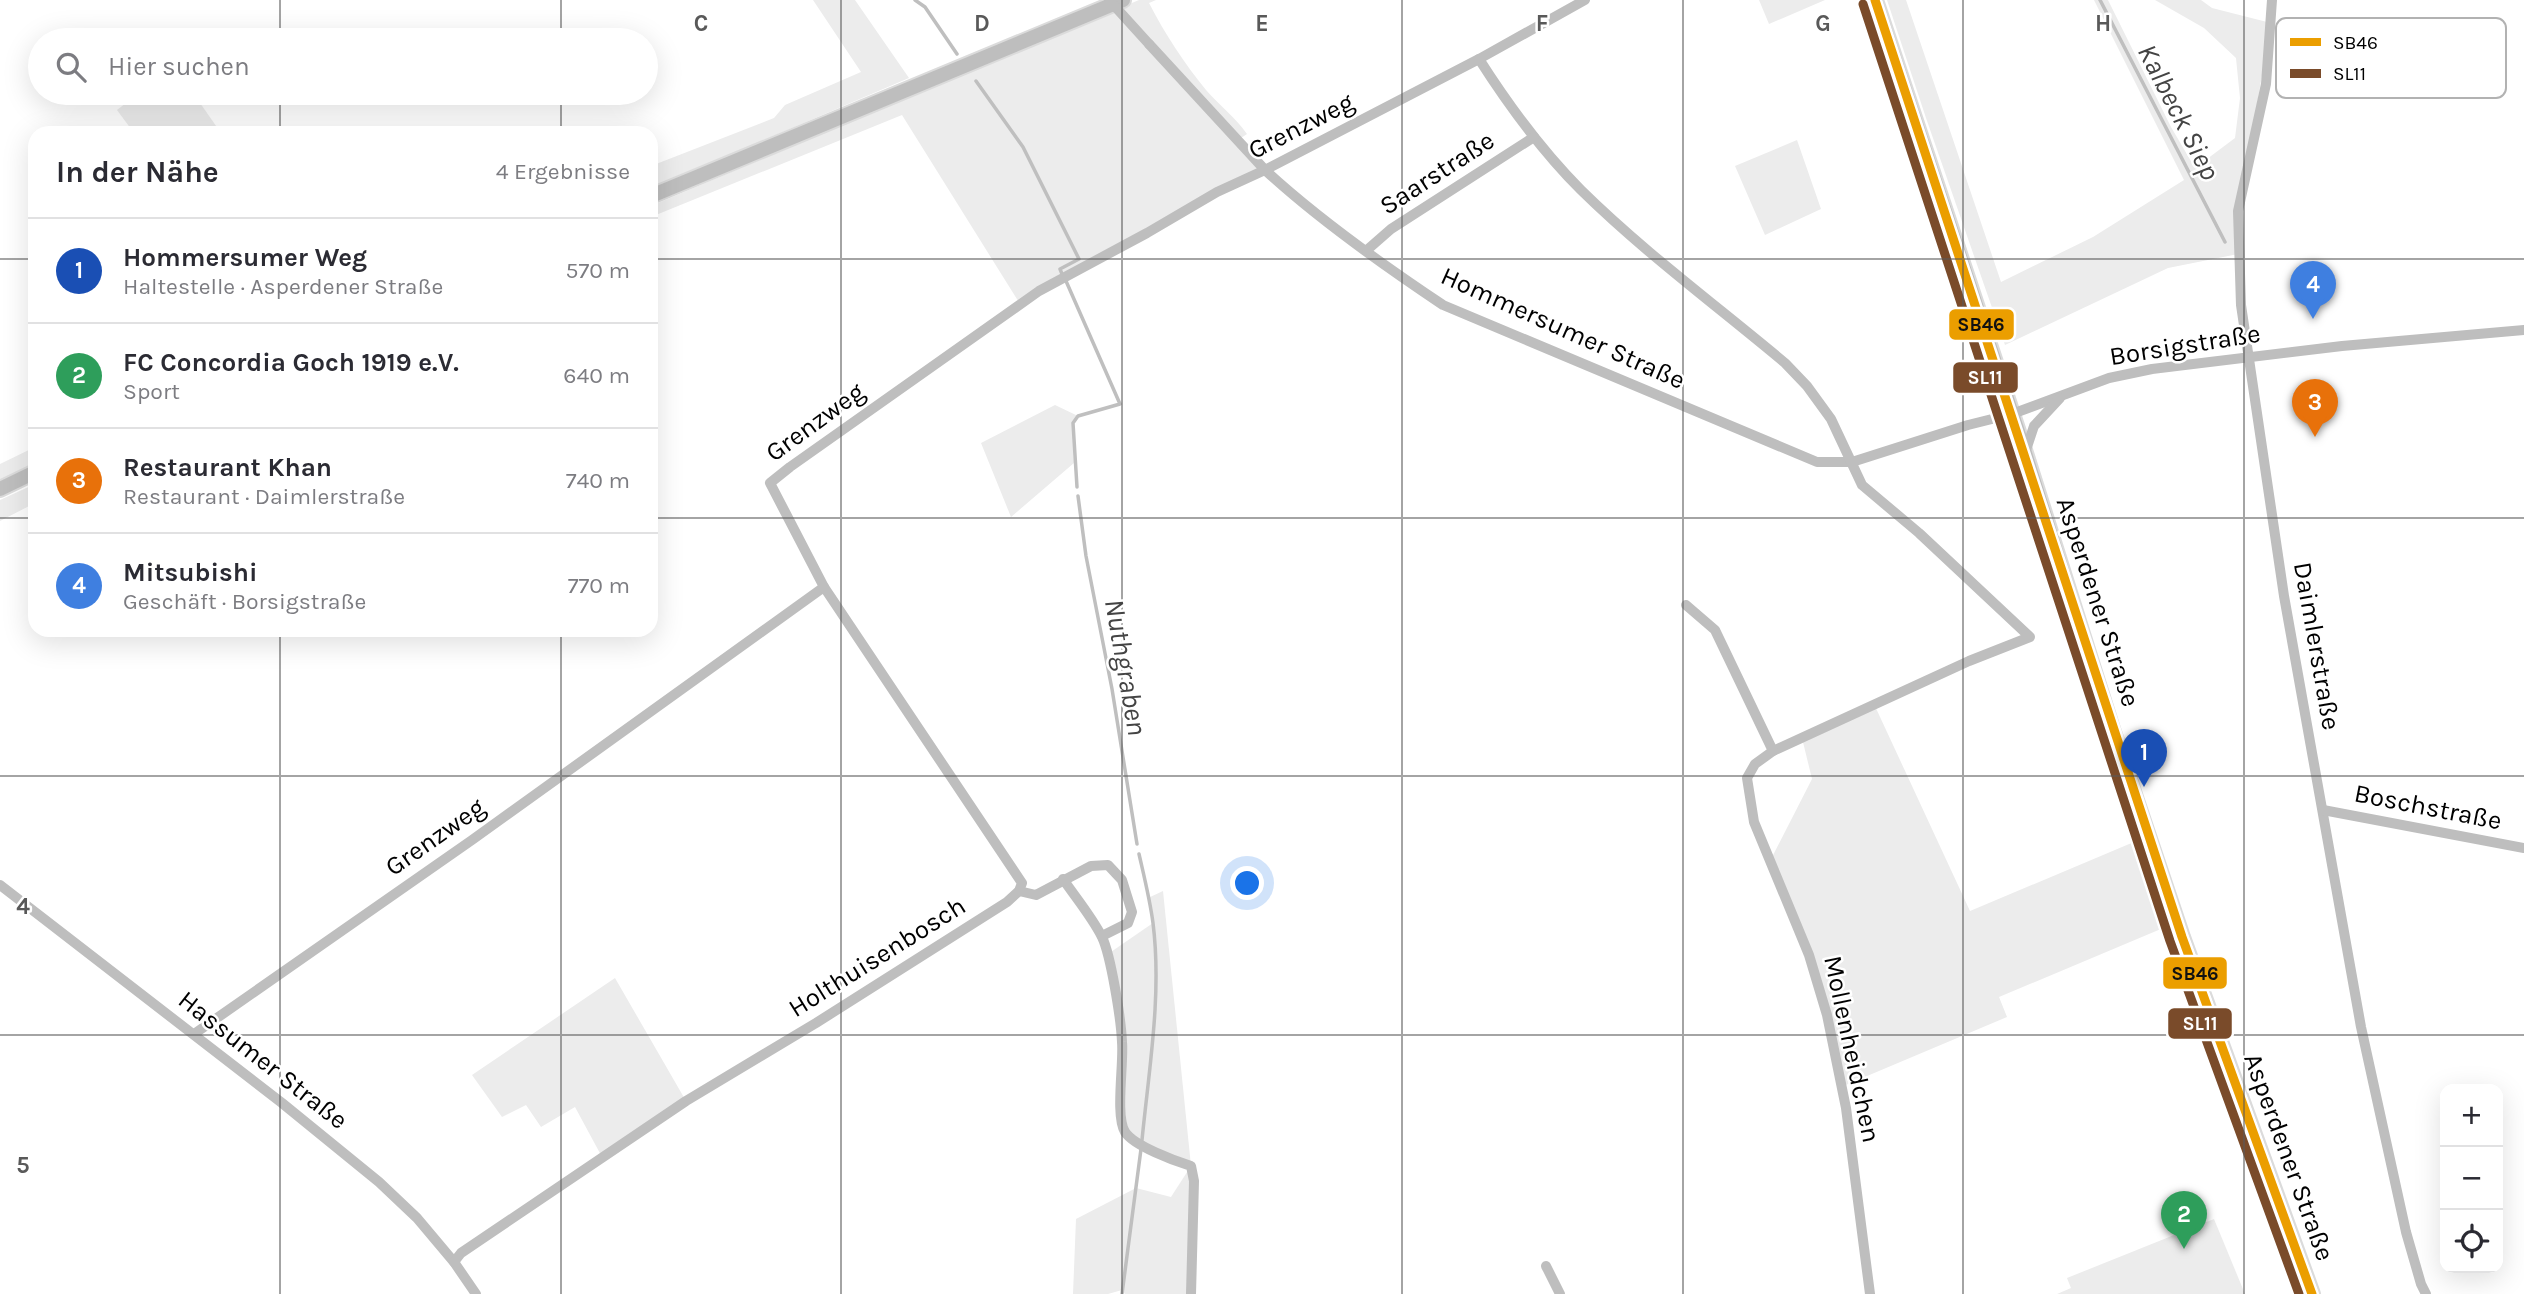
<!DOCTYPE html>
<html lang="de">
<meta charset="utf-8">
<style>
:root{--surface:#fff;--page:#f7f7f7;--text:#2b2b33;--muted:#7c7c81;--line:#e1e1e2;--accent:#ea580c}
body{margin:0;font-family:Karla,sans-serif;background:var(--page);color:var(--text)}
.controls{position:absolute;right:21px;bottom:21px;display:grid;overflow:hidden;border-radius:14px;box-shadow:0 7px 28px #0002}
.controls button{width:63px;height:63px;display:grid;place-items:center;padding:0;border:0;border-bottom:2px solid var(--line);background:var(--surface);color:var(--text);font:35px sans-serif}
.you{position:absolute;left:1248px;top:884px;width:24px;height:24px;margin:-18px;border:5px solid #fff;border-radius:50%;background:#1a73e8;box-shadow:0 0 0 10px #1a73e833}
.badge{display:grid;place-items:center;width:46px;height:46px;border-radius:50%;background:var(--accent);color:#fff;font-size:23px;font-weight:700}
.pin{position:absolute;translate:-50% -58px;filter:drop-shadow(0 2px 4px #0008)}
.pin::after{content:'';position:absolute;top:37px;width:24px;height:21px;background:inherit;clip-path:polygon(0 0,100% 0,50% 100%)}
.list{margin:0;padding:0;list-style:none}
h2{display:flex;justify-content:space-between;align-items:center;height:91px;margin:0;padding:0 28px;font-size:30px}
h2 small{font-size:23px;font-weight:400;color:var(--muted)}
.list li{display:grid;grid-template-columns:46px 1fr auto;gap:21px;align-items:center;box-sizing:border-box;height:105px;padding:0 28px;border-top:2px solid var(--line)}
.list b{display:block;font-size:26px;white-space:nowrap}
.list p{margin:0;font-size:23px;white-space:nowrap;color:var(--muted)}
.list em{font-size:23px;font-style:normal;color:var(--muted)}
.icon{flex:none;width:38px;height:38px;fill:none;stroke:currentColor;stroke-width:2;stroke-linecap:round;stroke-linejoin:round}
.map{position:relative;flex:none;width:2524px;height:1294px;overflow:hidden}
.search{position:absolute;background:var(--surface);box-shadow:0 7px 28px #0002;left:28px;top:28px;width:630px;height:77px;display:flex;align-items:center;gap:18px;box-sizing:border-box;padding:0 24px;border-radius:38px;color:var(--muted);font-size:26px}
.panel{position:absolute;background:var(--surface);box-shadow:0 7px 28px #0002;left:28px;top:126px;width:630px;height:511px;border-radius:21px}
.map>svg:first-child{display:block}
.green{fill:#ececec}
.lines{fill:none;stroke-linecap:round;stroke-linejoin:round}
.stream{stroke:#bfbfbf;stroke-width:3.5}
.major-casing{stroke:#dbdbdb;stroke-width:18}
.minor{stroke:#bebebe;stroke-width:10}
.major{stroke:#bebebe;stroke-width:14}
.minor-bridge{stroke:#bebebe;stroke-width:10}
.bus-1-casing{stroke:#fff;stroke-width:14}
.bus-2-casing{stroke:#fff;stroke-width:14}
.bus-1{stroke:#eb9e00;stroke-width:9}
.bus-2{stroke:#7a4b2a;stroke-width:9}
.grid{fill:none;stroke:#595959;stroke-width:2;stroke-opacity:0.55}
.labels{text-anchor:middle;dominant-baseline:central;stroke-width:5;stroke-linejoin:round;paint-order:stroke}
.street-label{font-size:26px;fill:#000;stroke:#fff}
.water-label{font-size:28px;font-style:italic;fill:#444;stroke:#fff}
.key{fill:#fff;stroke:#b2b2b2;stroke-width:2}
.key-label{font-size:19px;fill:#000}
.grid-label{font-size:23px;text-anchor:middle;font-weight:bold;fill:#595959;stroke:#fff;stroke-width:5;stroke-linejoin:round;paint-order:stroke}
.line-badge{stroke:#fff;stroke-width:2.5}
.badge-label{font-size:19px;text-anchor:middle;font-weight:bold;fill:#fff}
.pale-badge-label{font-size:19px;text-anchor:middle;font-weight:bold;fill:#111}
</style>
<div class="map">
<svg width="2524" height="1294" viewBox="0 0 2524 1294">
<rect width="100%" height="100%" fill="#fff"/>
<g class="green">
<polygon points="813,0 855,0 909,78 651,188 651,166 774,118 785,105 861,72"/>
<path d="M1139 0H1156L1149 3C1165 34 1184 63 1206 90 1219 105 1235 117 1247 134L1238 140 1265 170 1020 304 902 115 651 217V206Z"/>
<polygon points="1759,0 1825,0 1769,24"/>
<polygon points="1887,0 1906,0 2001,282 2093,237 2184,180 2094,0 2108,0 2171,127 2195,168 2235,138 2240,98 2236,58 2204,28 2155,0 2201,0 2212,8 2271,23 2246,168 2238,254 2168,268 2005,345 1926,118"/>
<polygon points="139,93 193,93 221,133 134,133 117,110"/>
<polygon points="1797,140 1821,209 1765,235 1735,166"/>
<polygon points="1055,405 1078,416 1073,423 1074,463 1011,517 981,443"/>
<polygon points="35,447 35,465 0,482 0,464"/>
<polygon points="35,484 35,503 0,521 0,500"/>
<polygon points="1874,704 1970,911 2141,839 2168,926 1999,997 2007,1017 1841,1087 1827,1015 1770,861 1812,779 1802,738"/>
<polygon points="1163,891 1191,1166 1191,1294 1125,1294 1122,1290 1108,1294 1073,1294 1076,1219 1136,1188 1171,1197 1191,1166 1126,1133 1122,1040 1108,954 1153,923 1148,898"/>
<polygon points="615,978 686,1101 602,1157 575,1107 541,1127 526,1105 502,1117 472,1075"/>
<polygon points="2214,1219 2245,1294 2057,1294 2071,1288 2067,1278"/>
</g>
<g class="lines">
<g class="stream">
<polyline points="915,0 925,7 957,54"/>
<polyline points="2100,0 2225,242"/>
<polyline points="976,81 1023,147 1079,259 1060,269 1062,274"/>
<polyline points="1066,281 1120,404 1078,416 1073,423 1077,487"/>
<polyline points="1078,496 1086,556 1112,689 1137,844"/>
<path d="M1139 854C1144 876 1150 900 1153 923 1162 994 1149 1069 1142 1140"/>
<polyline points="1122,1294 1141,1149"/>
</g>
<defs>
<g id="major">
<polyline points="1875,0 2025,453 2112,729 2182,937 2312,1294"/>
<polyline points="651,196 1123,0"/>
<polyline points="0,489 35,472"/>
</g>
</defs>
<use href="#major" class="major-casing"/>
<g class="minor">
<polyline points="2272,0 2266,84 2238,211 2241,305 2284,596 2361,1027 2406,1232 2421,1284 2426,1294"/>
<path d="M1149 44 1265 170C1318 219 1383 265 1443 305L1817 462H1852L1968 425 2012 414 2109 378 2152 369 2342 346 2524 330"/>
<path d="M1479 59C1509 106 1542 151 1581 190 1644 252 1717 306 1785 363L1807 386 1831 419 1862 485 1919 533 2030 637 1969 661 1773 751 1755 764 1747 778 1754 822 1809 955 1827 1015 1846 1108 1870 1294"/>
<polyline points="1367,250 1391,229 1534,137"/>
<polyline points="2025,453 2034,426 2060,398"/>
<polyline points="1686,605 1715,630 1773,751"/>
<polyline points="2323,810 2524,848"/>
<path d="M1063 879C1076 898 1092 917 1102 937 1111 956 1121 1019 1122 1042 1124 1063 1115 1116 1125 1132 1134 1146 1175 1161 1191 1166L1194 1181 1191 1294"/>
<polyline points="0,885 282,1103 379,1182 417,1218 454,1262 476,1294"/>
<polyline points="1019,891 1036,895 1091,866 1108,865 1122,880 1132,912 1128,923 1102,936"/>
<polyline points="194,1034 472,840 824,587 770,483 790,467 1039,291 1147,233 1217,192 1265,170 1479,59 1585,0"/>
<polyline points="454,1262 461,1253 686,1101 816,1023 1007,902 1019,891 1022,883 824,587"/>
<polyline points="1546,1266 1560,1294"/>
</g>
<use href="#major" class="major"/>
<polyline class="minor-bridge" points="1109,0 1149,44"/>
<defs>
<polyline id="bus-1" points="1875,0 2182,937 2312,1294"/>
<polyline id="bus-2" points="1863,4 2170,941 2299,1294"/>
</defs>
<use href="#bus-1" class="bus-1-casing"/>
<use href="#bus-2" class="bus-2-casing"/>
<use href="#bus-1" class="bus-1"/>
<use href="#bus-2" class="bus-2"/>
</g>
<path class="grid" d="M280 0V40M561 0V40M841 0V1294M1122 0V1294M1402 0V1294M1683 0V1294M1963 0V1294M2244 0V1294M280 93V133M561 93V133M0 259H35M651 259H2524M0 518H35M651 518H2524M280 630V1294M561 630V1294M0 776H2524M0 1035H2524"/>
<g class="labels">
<g class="street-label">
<text transform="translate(1301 126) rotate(-27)">Grenzweg</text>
<text transform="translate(1437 173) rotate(-33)">Saarstraße</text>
<text transform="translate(1563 328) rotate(24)">Hommersumer Straße</text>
<text transform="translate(2185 345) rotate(-9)">Borsigstraße</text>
<text transform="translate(815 422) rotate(-36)">Grenzweg</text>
<text transform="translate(2098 602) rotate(72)">Asperdener Straße</text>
<text transform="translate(2317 646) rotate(80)">Daimlerstraße</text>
<text transform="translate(2428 807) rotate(11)">Boschstraße</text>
<text transform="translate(435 837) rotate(-35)">Grenzweg</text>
<text transform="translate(877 957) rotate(-32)">Holthuisenbosch</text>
<text transform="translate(1852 1049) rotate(78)">Mollenheidchen</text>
<text transform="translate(263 1060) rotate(38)">Hassumer Straße</text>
<text transform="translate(2289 1157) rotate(70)">Asperdener Straße</text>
</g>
<g class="water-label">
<text transform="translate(2179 112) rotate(63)">Kalbeck Siep</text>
<text transform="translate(1126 667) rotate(80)">Nuthgraben</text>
</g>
</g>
<rect x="2276" y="18" width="230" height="80" rx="10" class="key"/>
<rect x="2290" y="38" width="31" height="8" fill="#eb9e00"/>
<rect x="2290" y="69" width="31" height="9" fill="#7a4b2a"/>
<g class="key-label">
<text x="2333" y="49">SB46</text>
<text x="2333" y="80">SL11</text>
</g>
<g class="grid-label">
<text x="701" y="31">C</text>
<text x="982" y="31">D</text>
<text x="1262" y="31">E</text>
<text x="1542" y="31">F</text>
<text x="1823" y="31">G</text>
<text x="2103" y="31">H</text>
<text x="23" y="914">4</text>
<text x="23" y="1173">5</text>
</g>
<g class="line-badge">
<rect x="1948" y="308" width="67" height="33" rx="7" fill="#eb9e00"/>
<rect x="1952" y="361" width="67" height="33" rx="7" fill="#7a4b2a"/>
<rect x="2162" y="956" width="66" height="34" rx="7" fill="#eb9e00"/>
<rect x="2167" y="1007" width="66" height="33" rx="7" fill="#7a4b2a"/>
</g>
<g class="badge-label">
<text x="1985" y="384">SL11</text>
<text x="2200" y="1030">SL11</text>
</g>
<g class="pale-badge-label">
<text x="1981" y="331">SB46</text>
<text x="2195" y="980">SB46</text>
</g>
</svg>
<div class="controls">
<button>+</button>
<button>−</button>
<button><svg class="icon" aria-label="locate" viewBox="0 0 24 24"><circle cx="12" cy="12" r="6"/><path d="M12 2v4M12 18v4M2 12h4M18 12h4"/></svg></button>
</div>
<div class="you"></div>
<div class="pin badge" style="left:2144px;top:787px;background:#1a4fb4">1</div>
<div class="pin badge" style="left:2184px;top:1249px;background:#2e9e5b">2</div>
<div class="pin badge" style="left:2315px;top:437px;background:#e8710a">3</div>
<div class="pin badge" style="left:2313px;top:319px;background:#3f7fe0">4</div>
<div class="search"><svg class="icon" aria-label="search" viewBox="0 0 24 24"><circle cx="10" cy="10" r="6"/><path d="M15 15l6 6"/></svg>Hier suchen</div>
<section class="panel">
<h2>In der Nähe<small>4 Ergebnisse</small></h2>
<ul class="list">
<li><span class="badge" style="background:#1a4fb4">1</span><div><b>Hommersumer Weg</b><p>Haltestelle · Asperdener Straße</p></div><em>570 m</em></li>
<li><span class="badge" style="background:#2e9e5b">2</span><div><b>FC Concordia Goch 1919 e.V.</b><p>Sport</p></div><em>640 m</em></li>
<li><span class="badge" style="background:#e8710a">3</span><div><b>Restaurant Khan</b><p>Restaurant · Daimlerstraße</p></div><em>740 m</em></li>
<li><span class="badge" style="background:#3f7fe0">4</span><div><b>Mitsubishi</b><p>Geschäft · Borsigstraße</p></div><em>770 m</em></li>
</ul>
</section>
</div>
